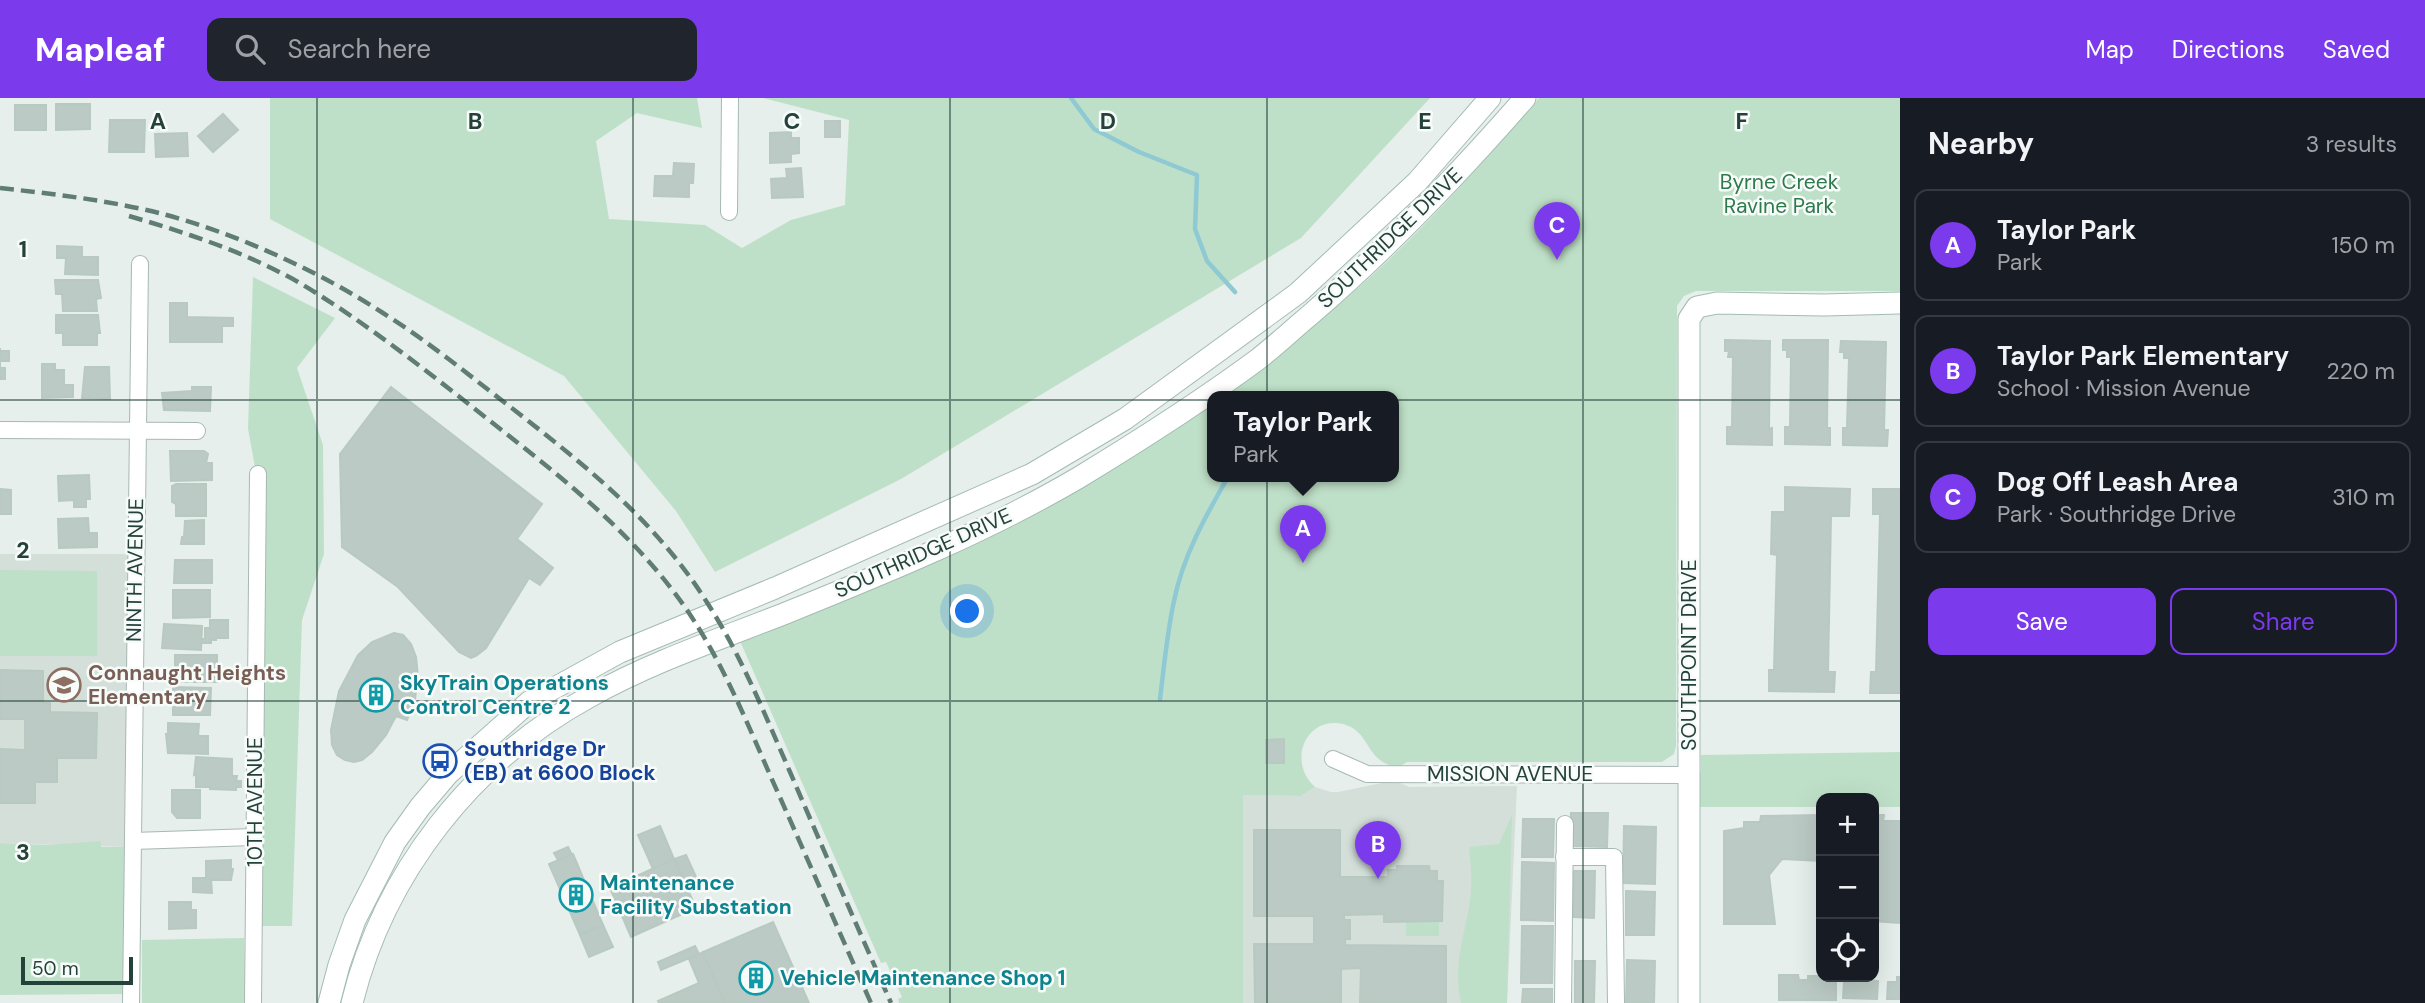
<!DOCTYPE html>
<meta charset="utf-8">
<style>
:root{--surface:#171b24;--page:#20242c;--text:#f1f3f6;--muted:#9ea1a6;--line:#363941;--accent:#7c3aed}
body{margin:0;font-family:"DM Sans",sans-serif;background:var(--page);color:var(--text)}
.controls{position:absolute;right:21px;bottom:21px;display:grid;overflow:hidden;border-radius:14px;box-shadow:0 7px 28px #0002}
.controls button{width:63px;height:63px;display:grid;place-items:center;padding:0;border:0;border-bottom:2px solid var(--line);background:var(--surface);color:var(--text);font:35px sans-serif}
.scale{position:absolute;left:21px;bottom:18px;width:112px;box-sizing:border-box;padding-left:7px;border:4px solid #24423a;border-top:0;font-size:19px;line-height:24px;white-space:nowrap;color:#24423a;-webkit-text-stroke:5px #f7fbf9;paint-order:stroke}
.you{position:absolute;left:968px;top:514px;width:24px;height:24px;margin:-18px;border:5px solid #fff;border-radius:50%;background:#1a73e8;box-shadow:0 0 0 10px #1a73e833}
.badge{display:grid;place-items:center;width:46px;height:46px;border-radius:50%;background:var(--accent);color:#fff;font-size:23px;font-weight:700}
.pin{position:absolute;translate:-50% -58px;filter:drop-shadow(0 2px 4px #0008)}
.pin::after{content:'';position:absolute;top:37px;width:24px;height:21px;background:inherit;clip-path:polygon(0 0,100% 0,50% 100%)}
.popup{position:absolute;left:1207px;top:293px;width:192px;height:91px;box-sizing:border-box;display:grid;place-content:center;border-radius:14px;background:var(--surface);filter:drop-shadow(0 2px 5px #0005);font-size:23px;white-space:nowrap;color:var(--muted)}
.popup b{font-size:26px;color:var(--text)}
.popup::after{content:'';position:absolute;left:50%;top:100%;margin-left:-14px;border:14px solid transparent;border-top-color:var(--surface)}
.list{margin:0;padding:0;list-style:none}
h2{display:flex;justify-content:space-between;align-items:center;height:91px;margin:0;padding:0 28px;font-size:30px}
h2 small{font-size:23px;font-weight:400;color:var(--muted)}
.list li{display:grid;grid-template-columns:46px 1fr auto;gap:21px;align-items:center;box-sizing:border-box;height:112px;margin:0 14px 14px;padding:0 14px;border:2px solid var(--line);border-radius:14px}
.list b{display:block;font-size:26px;white-space:nowrap}
.list p{margin:0;font-size:23px;white-space:nowrap;color:var(--muted)}
.list em{font-size:23px;font-style:normal;color:var(--muted)}
.actions{display:flex;gap:14px;padding:21px 28px}
.actions a{flex:1;padding:16px 0;border:2px solid var(--accent);border-radius:14px;text-align:center;font-size:24px;color:var(--accent)}
.actions .main{background:var(--accent);color:#fff}
.icon{flex:none;width:38px;height:38px;fill:none;stroke:currentColor;stroke-width:2;stroke-linecap:round;stroke-linejoin:round}
.map{position:relative;flex:none;width:1900px;height:905px;overflow:hidden}
header{display:flex;align-items:center;gap:42px;box-sizing:border-box;height:98px;padding:0 35px;background:var(--accent);color:#fff}
header strong{font-size:33px}
nav{display:flex;gap:38px;margin-inline-start:auto;font-size:24px}
.search{width:490px;height:63px;background:var(--page);display:flex;align-items:center;gap:18px;box-sizing:border-box;padding:0 24px;border-radius:14px;color:var(--muted);font-size:26px}
main{display:flex}
aside{flex:1;background:var(--surface)}
.map>svg:first-child{display:block}
.built{fill:#d4dfda}
.green{fill:#bfe0c8}
.lines{fill:none;stroke-linecap:round;stroke-linejoin:round}
.stream{stroke:#8ec9d4;stroke-width:4.5}
.building{fill:#bbcac4;stroke:#b8c9c2;stroke-width:2}
.street-casing{stroke:#a8b8b2;stroke-width:18}
.secondary-casing{stroke:#a4bbb3;stroke-width:23}
.street{stroke:#fff;stroke-width:16}
.secondary{stroke:#fff;stroke-width:21}
.rail{stroke:#5f7d75;stroke-width:4.5;stroke-dasharray:14 7;stroke-linecap:butt}
.grid{fill:none;stroke:#24423a;stroke-width:2;stroke-opacity:0.55}
.labels{text-anchor:middle;dominant-baseline:central;stroke-width:5;stroke-linejoin:round;paint-order:stroke}
.park-label{font-size:21px;fill:#2d7a4b;stroke:#f7fbf9}
.street-label{font-size:21px;fill:#24423a;stroke:#f7fbf9}
.education-label{font-size:21px;font-weight:bold;fill:#785e54;stroke:#f7fbf9;text-anchor:start}
.culture-label{font-size:21px;font-weight:bold;fill:#0d838f;stroke:#f7fbf9;text-anchor:start}
.transit-label{font-size:21px;font-weight:bold;fill:#164399;stroke:#f7fbf9;text-anchor:start}
.grid-label{font-size:23px;text-anchor:middle;font-weight:bold;fill:#24423a;stroke:#f7fbf9;stroke-width:5;stroke-linejoin:round;paint-order:stroke}
</style>
<header>
<strong>Mapleaf</strong>
<div class="search"><svg class="icon" aria-label="search" viewBox="0 0 24 24"><circle cx="10" cy="10" r="6"/><path d="M15 15l6 6"/></svg>Search here</div>
<nav><a>Map</a><a>Directions</a><a>Saved</a></nav>
</header>
<main>
<div class="map">
<svg width="1900" height="905" viewBox="0 0 1900 905">
<rect width="100%" height="100%" fill="#e6efeb"/>
<g class="built">
<polygon points="0,456 129,456 124,749 0,745"/>
<polygon points="1387,684 1398,684 1409,689 1517,688 1507,905 1243,905 1243,697 1301,698 1315,689 1331,694 1338,694"/>
</g>
<g class="green">
<polygon points="270,0 697,0 702,30 637,15 596,43 609,121 705,127 742,150 791,122 845,107 849,22 763,0 1430,0 1301,140 901,381 715,474 676,413 564,278 270,121"/>
<path d="M1539 0H1900V193H1696L1684 198 1677 208 1676 648 1674 656 1662 664H1407L1399 669C1366 666 1371 635 1346 627 1307 615 1286 663 1315 689L1301 698 1243 697V905H899L898 901 902 899 886 864 881 865 740 543 1101 378 1212 306V379H1394V299H1221C1271 262 1321 224 1367 182 1429 126 1484 63 1539 0Z"/>
<polygon points="253,179 335,220 297,270 323,347 324,456 302,522 292,828 254,828 262,407 248,331"/>
<polygon points="0,472 97,473 97,558 0,558"/>
<polygon points="1900,654 1900,709 1874,709 1874,700 1821,700 1821,709 1696,709 1697,679 1701,674 1701,657"/>
<path d="M1512 717 1507 905H1461C1453 869 1463 843 1469 809 1473 788 1471 769 1469 749L1499 746Z"/>
<polygon points="101,743 101,749 124,749 125,896 0,897 0,745 47,747"/>
<polygon points="1439,823 1439,838 1406,838 1406,824"/>
<polygon points="244,840 245,905 142,905 142,842"/>
</g>
<g class="lines">
<g class="stream">
<polyline points="1071,0 1094,31 1139,54 1197,77 1195,131 1207,163 1235,194"/>
<path d="M1160 601C1164 569 1167 535 1174 503 1183 458 1205 419 1228 379"/>
</g>
</g>
<g class="building">
<polygon points="56,6 90,6 90,31 56,32"/>
<rect x="15" y="7" width="31" height="25"/>
<polygon points="223,16 238,32 213,54 198,38"/>
<polygon points="110,22 145,22 144,54 109,54"/>
<rect x="825" y="23" width="15" height="16"/>
<polygon points="791,34 791,40 799,40 799,55 791,56 791,64 770,65 770,35"/>
<polygon points="187,35 188,58 156,59 155,36"/>
<polygon points="674,65 694,66 693,85 689,85 689,99 654,98 655,78 673,78"/>
<polygon points="801,70 803,99 772,100 771,81 787,80 786,71"/>
<polygon points="57,148 82,149 82,159 98,159 98,177 65,176 66,160 57,160"/>
<polygon points="55,182 98,182 101,200 96,201 97,213 63,213 62,196 56,196"/>
<polygon points="170,205 187,205 187,219 233,220 233,228 222,228 222,244 170,244"/>
<polygon points="56,217 98,217 100,235 97,235 97,247 63,247 63,235 56,235"/>
<polygon points="1725,242 1770,243 1769,331 1772,330 1772,347 1727,346 1727,329 1732,329 1733,259 1728,259 1729,253 1725,253"/>
<polygon points="1783,242 1828,242 1827,330 1830,330 1830,347 1785,346 1785,329 1790,329 1791,259 1787,259 1787,252 1783,252"/>
<polygon points="1841,243 1886,244 1884,332 1888,332 1887,348 1843,347 1843,330 1847,330 1849,260 1844,260 1844,254 1840,254"/>
<polygon points="0,250 0,253 9,253 9,263 0,263 0,270 5,270 5,281 0,281"/>
<polygon points="42,266 55,266 55,272 64,272 64,287 73,287 73,299 42,300"/>
<polygon points="85,269 109,269 110,301 82,300"/>
<polygon points="192,289 211,289 210,313 164,312 162,295 192,293"/>
<polygon points="391,289 542,406 517,441 553,470 540,487 529,480 486,550 476,558 471,560 459,554 398,489 342,449 340,356"/>
<polygon points="170,353 204,353 208,356 206,365 212,365 212,382 171,383"/>
<polygon points="89,377 90,401 86,401 86,409 74,409 74,402 59,403 58,378"/>
<polygon points="176,386 206,386 206,418 176,418 176,406 172,404 172,388"/>
<polygon points="1785,389 1850,391 1849,418 1831,418 1828,574 1835,574 1834,594 1769,593 1769,572 1774,572 1777,457 1771,456 1772,414 1785,414"/>
<polygon points="0,391 11,392 11,416 0,416"/>
<polygon points="1873,391 1900,391 1900,595 1870,595 1871,574 1876,574 1880,416 1873,416"/>
<polygon points="88,420 89,435 97,435 97,449 59,450 58,421"/>
<polygon points="204,422 204,446 181,446 182,439 184,439 185,423"/>
<polygon points="175,462 212,462 212,485 174,485"/>
<polygon points="173,492 210,492 210,519 173,520"/>
<polygon points="210,522 228,522 228,540 216,540 216,542 211,542 211,545 202,545 202,541 205,541 205,530 210,530"/>
<polygon points="164,526 202,528 201,552 162,550"/>
<polygon points="394,535 403,537 411,546 416,559 418,579 415,601 407,622 396,618 386,637 372,654 362,662 354,664 345,662 337,657 332,647 331,632 339,593 358,557 372,544"/>
<rect x="175" y="557" width="42" height="27"/>
<polygon points="0,572 43,573 43,605 50,605 50,614 97,615 96,660 57,660 57,684 35,684 35,705 0,705 0,651 25,652 25,621 0,621"/>
<polygon points="173,589 211,590 210,617 173,617 173,607 177,607 177,599 173,599"/>
<polygon points="168,625 199,626 198,638 208,638 208,656 168,655 166,636 168,636"/>
<polygon points="1284,641 1284,665 1266,665 1266,642"/>
<polygon points="196,659 232,661 232,678 237,678 236,683 241,683 241,689 236,689 236,692 210,691 210,689 196,689 196,676 194,677"/>
<polygon points="172,692 200,692 200,720 177,720 172,714"/>
<polygon points="1571,715 1608,715 1607,749 1570,748"/>
<polygon points="1821,717 1821,763 1782,761 1769,777 1775,826 1724,826 1724,733 1744,730 1744,724 1760,724 1761,718"/>
<polygon points="1874,717 1884,717 1883,723 1900,723 1900,825 1874,823"/>
<polygon points="1523,721 1554,721 1553,759 1522,759"/>
<polygon points="660,728 674,761 653,771 638,737"/>
<polygon points="1624,728 1656,729 1655,786 1623,785"/>
<polygon points="1254,732 1340,732 1340,779 1388,779 1388,772 1397,772 1397,768 1429,768 1430,773 1437,773 1437,783 1443,783 1442,823 1384,824 1384,816 1344,817 1344,822 1350,822 1350,841 1345,841 1345,847 1446,848 1446,905 1360,905 1361,870 1341,871 1341,905 1255,905 1254,846 1314,846 1314,818 1254,818"/>
<polygon points="568,749 572,757 558,762 554,755"/>
<polygon points="573,756 603,827 580,837 549,766"/>
<polygon points="686,757 697,781 685,786 674,761"/>
<polygon points="674,761 696,810 631,839 610,790"/>
<polygon points="231,762 231,771 233,771 231,782 211,782 212,795 193,794 193,780 206,780 206,763"/>
<polygon points="1522,764 1554,765 1553,823 1521,822"/>
<polygon points="1574,773 1595,773 1594,820 1573,819"/>
<polygon points="1626,793 1655,794 1654,837 1626,837"/>
<polygon points="169,804 191,804 191,812 196,812 196,830 169,831"/>
<polygon points="773,824 809,905 725,905 703,854"/>
<polygon points="603,827 613,849 589,859 580,837"/>
<polygon points="1522,828 1553,828 1552,885 1521,885"/>
<polygon points="695,848 699,856 661,872 658,864"/>
<polygon points="703,854 725,905 659,905 658,903 699,885 689,861"/>
<polygon points="1627,862 1655,863 1654,905 1626,905"/>
<polygon points="1575,863 1595,863 1594,905 1575,905"/>
<polygon points="1779,877 1798,877 1799,882 1808,882 1808,878 1821,878 1825,879 1825,883 1836,883 1836,902 1779,902"/>
<polygon points="1897,879 1900,879 1900,901 1887,901 1888,884 1897,884"/>
<polygon points="1855,880 1878,883 1877,901 1843,900 1844,883 1855,883"/>
<polygon points="1523,891 1552,891 1552,905 1522,905"/>
</g>
<g class="lines">
<defs>
<g id="street">
<polyline points="729,114 730,0"/>
<polyline points="0,332 197,333"/>
<polyline points="1333,661 1367,676 1689,677"/>
<polyline points="133,743 254,739"/>
<polyline points="1564,759 1614,759 1616,905"/>
<polyline points="131,905 140,166"/>
<polyline points="253,905 258,376"/>
<polyline points="1563,905 1565,726"/>
</g>
<g id="secondary">
<polyline points="329,905 339,867 355,822 395,744 420,709 448,676 529,604 620,554 775,490 1032,376 1125,321 1298,195 1417,84 1490,0"/>
<path d="M352 905C384 775 472 663 589 599 651 564 720 541 786 515 885 475 986 434 1078 380 1139 343 1200 304 1257 262 1275 248 1292 232 1310 217 1388 150 1457 78 1525 0"/>
<polyline points="1689,905 1689,221 1697,209 1717,205 1824,207 1900,205"/>
</g>
</defs>
<use href="#street" class="street-casing"/>
<use href="#secondary" class="secondary-casing"/>
<use href="#street" class="street"/>
<use href="#secondary" class="secondary"/>
<g class="rail">
<path d="M0 90C53 96 107 102 159 115 233 134 319 173 383 215 429 244 470 278 513 311 586 368 658 425 708 506 742 559 765 617 790 674 823 751 857 828 891 905"/>
<path d="M129 118C187 135 245 154 298 184 369 226 434 279 499 330 569 385 639 441 689 515 723 566 746 622 770 677 804 753 837 829 871 905"/>
</g>
</g>
<path class="grid" d="M317 0V905M633 0V905M950 0V905M1267 0V905M1583 0V905M0 302H1900M0 603H1900"/>
<defs>
<symbol id="school-ring" viewBox="-11 -11 22 22"><circle r="9.5" fill="#f7fbf9" stroke="#8d6e63" stroke-width="1.5"/><path d="M0-5L7-2L0 1L-7-2ZM-4 1L0 2.5L4 1V4Q0 6-4 4Z" fill="#8d6e63"/></symbol>
<symbol id="building-ring" viewBox="-11 -11 22 22"><circle r="9.5" fill="#f7fbf9" stroke="#0f9aa8" stroke-width="1.5"/><path d="M-4-6H4V6H1V3H-1V6H-4ZM-2.5-4.3h1.7v1.8h-1.7ZM.8-4.3h1.7v1.8H.8ZM-2.5-1h1.7V.8h-1.7ZM.8-1h1.7V.8H.8Z" fill="#0f9aa8"/></symbol>
<symbol id="bus-ring" viewBox="-11 -11 22 22"><circle r="9.5" fill="#f7fbf9" stroke="#1a4fb4" stroke-width="1.5"/><path d="M-5-6H5V4H4V6H2V4H-2V6H-4V4H-5ZM-3.5-4V0h7V-4ZM-3.5 1.2v1.5H-2V1.2ZM2 1.2v1.5H3.5V1.2Z" fill="#1a4fb4"/></symbol>
</defs>
<g fill-rule="evenodd">
<use href="#school-ring" x="45" y="568" width="38" height="38"/>
<use href="#building-ring" x="357" y="578" width="38" height="38"/>
<use href="#bus-ring" x="421" y="644" width="38" height="38"/>
<use href="#building-ring" x="557" y="778" width="38" height="38"/>
<use href="#building-ring" x="737" y="861" width="38" height="38"/>
</g>
<g class="labels">
<g class="park-label">
<text x="1779" y="84">Byrne Creek<tspan x="1779" dy="24">Ravine Park</tspan></text>
</g>
<g class="street-label">
<text transform="translate(1390 140) rotate(-44)">SOUTHRIDGE DRIVE</text>
<text transform="translate(923 455) rotate(-24)">SOUTHRIDGE DRIVE</text>
<text transform="translate(135 472) rotate(-89)">NINTH AVENUE</text>
<text transform="translate(1689 557) rotate(-90)">SOUTHPOINT DRIVE</text>
<text x="1510" y="676">MISSION AVENUE</text>
<text transform="translate(255 704) rotate(-90)">10TH AVENUE</text>
</g>
<g class="education-label">
<text x="88" y="575">Connaught Heights<tspan x="88" dy="24">Elementary</tspan></text>
</g>
<g class="culture-label">
<text x="400" y="585">SkyTrain Operations<tspan x="400" dy="24">Control Centre 2</tspan></text>
<text x="600" y="785">Maintenance<tspan x="600" dy="24">Facility Substation</tspan></text>
<text x="780" y="880">Vehicle Maintenance Shop 1</text>
</g>
<g class="transit-label">
<text x="464" y="651">Southridge Dr<tspan x="464" dy="24">(EB) at 6600 Block</tspan></text>
</g>
</g>
<g class="grid-label">
<text x="158" y="31">A</text>
<text x="475" y="31">B</text>
<text x="792" y="31">C</text>
<text x="1108" y="31">D</text>
<text x="1425" y="31">E</text>
<text x="1742" y="31">F</text>
<text x="23" y="159">1</text>
<text x="23" y="460">2</text>
<text x="23" y="762">3</text>
</g>
</svg>
<div class="controls">
<button>+</button>
<button>−</button>
<button><svg class="icon" aria-label="locate" viewBox="0 0 24 24"><circle cx="12" cy="12" r="6"/><path d="M12 2v4M12 18v4M2 12h4M18 12h4"/></svg></button>
</div>
<div class="scale">50 m</div>
<div class="you"></div>
<div class="pin badge" style="left:1303px;top:465px">A</div>
<div class="popup"><b>Taylor Park</b>Park</div>
<div class="pin badge" style="left:1378px;top:781px">B</div>
<div class="pin badge" style="left:1557px;top:162px">C</div>
</div>
<aside>
<h2>Nearby<small>3 results</small></h2>
<ul class="list">
<li><span class="badge">A</span><div><b>Taylor Park</b><p>Park</p></div><em>150 m</em></li>
<li><span class="badge">B</span><div><b>Taylor Park Elementary</b><p>School · Mission Avenue</p></div><em>220 m</em></li>
<li><span class="badge">C</span><div><b>Dog Off Leash Area</b><p>Park · Southridge Drive</p></div><em>310 m</em></li>
</ul>
<div class="actions"><a class="main">Save</a><a>Share</a></div>
</aside>
</main>
